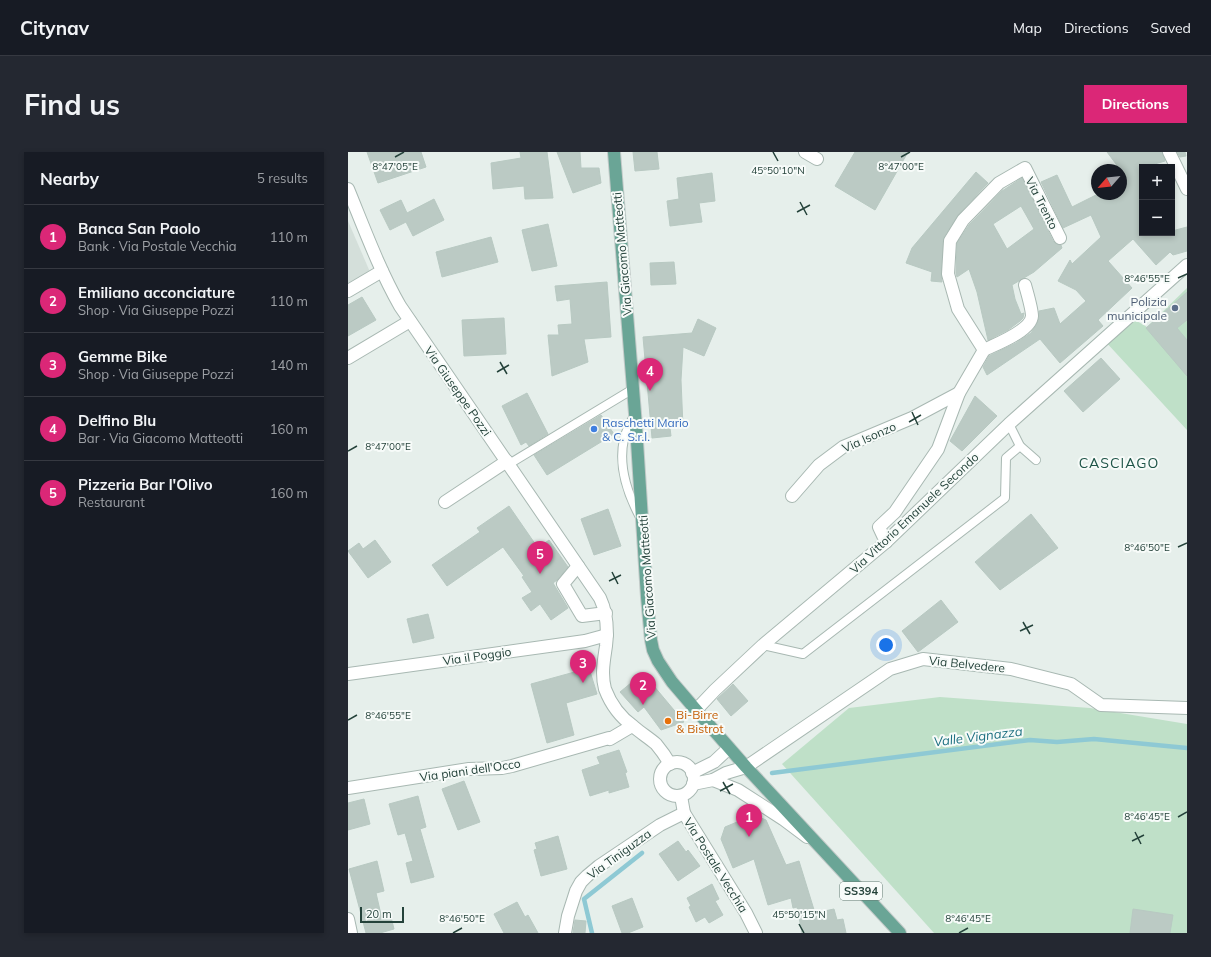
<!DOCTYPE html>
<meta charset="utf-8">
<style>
:root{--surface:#171b24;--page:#242831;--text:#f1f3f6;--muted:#9ea1a6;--line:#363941;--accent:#db2777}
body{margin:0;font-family:Mulish,sans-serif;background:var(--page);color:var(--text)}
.controls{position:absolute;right:12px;top:12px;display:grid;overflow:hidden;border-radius:0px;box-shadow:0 2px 6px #0003}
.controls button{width:36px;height:36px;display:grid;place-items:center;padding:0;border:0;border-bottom:1px solid var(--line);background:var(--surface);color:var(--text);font:20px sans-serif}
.compass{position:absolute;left:743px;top:12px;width:36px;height:36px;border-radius:50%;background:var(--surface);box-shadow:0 2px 6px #0003;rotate:242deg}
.scale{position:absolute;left:12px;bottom:10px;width:44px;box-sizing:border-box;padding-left:4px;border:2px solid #24423a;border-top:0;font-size:11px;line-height:14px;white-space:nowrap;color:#24423a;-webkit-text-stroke:3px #f7fbf9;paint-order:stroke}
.you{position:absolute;left:538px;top:493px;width:14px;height:14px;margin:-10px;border:3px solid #fff;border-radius:50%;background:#1a73e8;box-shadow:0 0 0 6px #1a73e833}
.badge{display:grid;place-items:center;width:26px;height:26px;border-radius:50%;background:var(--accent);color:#fff;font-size:13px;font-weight:700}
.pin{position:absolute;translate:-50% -33px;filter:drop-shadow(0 1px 2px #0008)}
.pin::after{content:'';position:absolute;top:21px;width:14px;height:12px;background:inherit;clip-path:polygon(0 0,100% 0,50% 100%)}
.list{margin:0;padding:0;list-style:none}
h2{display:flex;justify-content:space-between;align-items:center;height:52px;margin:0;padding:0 16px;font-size:17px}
h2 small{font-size:13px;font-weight:400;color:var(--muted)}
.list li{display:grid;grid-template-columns:26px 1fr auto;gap:12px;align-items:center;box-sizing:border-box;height:64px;padding:0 16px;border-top:1px solid var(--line)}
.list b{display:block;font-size:15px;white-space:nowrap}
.list p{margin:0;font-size:13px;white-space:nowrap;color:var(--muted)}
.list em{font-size:13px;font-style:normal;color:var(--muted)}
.map{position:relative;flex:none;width:839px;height:781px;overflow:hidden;border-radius:0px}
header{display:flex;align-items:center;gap:24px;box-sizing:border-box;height:56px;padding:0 20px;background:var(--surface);border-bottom:1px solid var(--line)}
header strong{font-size:19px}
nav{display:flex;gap:22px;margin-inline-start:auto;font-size:14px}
.intro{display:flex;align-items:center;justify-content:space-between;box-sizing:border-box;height:96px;padding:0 24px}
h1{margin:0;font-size:28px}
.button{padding:10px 18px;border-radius:0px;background:var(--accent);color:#fff;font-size:14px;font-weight:700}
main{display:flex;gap:24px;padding:0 24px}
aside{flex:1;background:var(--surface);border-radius:0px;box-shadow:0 2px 6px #0003}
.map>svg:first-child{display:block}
.built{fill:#d4dfda}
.green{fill:#bfe0c8}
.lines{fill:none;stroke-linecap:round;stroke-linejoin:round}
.stream{stroke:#8ec9d4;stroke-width:4.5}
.building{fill:#bbcac4;stroke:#b8c9c2;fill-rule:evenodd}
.service-casing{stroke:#a8b8b2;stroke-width:10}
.minor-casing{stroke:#a8b8b2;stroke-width:14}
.primary-casing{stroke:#c2cac8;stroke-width:14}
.service{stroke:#fff;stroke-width:8}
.minor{stroke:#fff;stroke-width:12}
.primary{stroke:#6aa596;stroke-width:12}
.ticks{fill:none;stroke:#24423a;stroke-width:1.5}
.service-dot{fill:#5c6f8a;stroke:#f7fbf9;stroke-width:1.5}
.shop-dot{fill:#3f7fe0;stroke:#f7fbf9;stroke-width:1.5}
.food-dot{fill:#e8710a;stroke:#f7fbf9;stroke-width:1.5}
.labels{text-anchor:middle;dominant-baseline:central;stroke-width:4;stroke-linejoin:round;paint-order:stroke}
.shield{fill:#f7fbf9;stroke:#637a73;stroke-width:1}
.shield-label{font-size:11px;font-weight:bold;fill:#24423a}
.street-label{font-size:12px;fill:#24423a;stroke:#f7fbf9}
.service-label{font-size:12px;fill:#4e5e75;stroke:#f7fbf9;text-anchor:end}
.shop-label{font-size:12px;fill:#366cbe;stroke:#f7fbf9;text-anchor:start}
.food-label{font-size:12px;fill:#c56008;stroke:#f7fbf9;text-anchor:start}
.water-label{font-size:13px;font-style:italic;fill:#1c6f80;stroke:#f7fbf9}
.quarter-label{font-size:14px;letter-spacing:1px;fill:#1f5548;stroke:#f7fbf9}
.ticks-label{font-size:10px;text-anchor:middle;fill:#24423a;stroke:#f7fbf9;stroke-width:4;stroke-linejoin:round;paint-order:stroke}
</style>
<header>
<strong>Citynav</strong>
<nav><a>Map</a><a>Directions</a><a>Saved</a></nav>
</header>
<div class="intro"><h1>Find us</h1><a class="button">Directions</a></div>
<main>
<aside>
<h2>Nearby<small>5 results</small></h2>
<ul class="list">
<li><span class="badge">1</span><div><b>Banca San Paolo</b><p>Bank · Via Postale Vecchia</p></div><em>110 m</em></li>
<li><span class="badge">2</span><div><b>Emiliano acconciature</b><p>Shop · Via Giuseppe Pozzi</p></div><em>110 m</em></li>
<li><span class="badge">3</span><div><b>Gemme Bike</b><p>Shop · Via Giuseppe Pozzi</p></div><em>140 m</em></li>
<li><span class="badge">4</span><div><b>Delfino Blu</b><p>Bar · Via Giacomo Matteotti</p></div><em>160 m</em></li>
<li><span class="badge">5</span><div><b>Pizzeria Bar l'Olivo</b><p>Restaurant</p></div><em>160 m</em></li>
</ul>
</aside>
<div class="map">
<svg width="839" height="781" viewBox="0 0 839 781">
<rect width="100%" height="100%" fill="#e6efeb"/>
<polygon class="built" points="0,69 22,120 0,131"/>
<g class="green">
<polygon points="839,136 839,278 756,188 782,165 799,175"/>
<polygon points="592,545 742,556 839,572 839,781 586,781 434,612 501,556"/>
</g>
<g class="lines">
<g class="stream">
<polyline points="424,621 682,588 709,590 746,587 839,596"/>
<polyline points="244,781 236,747 294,701"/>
</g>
</g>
<g class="building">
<polygon points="19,0 73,0 78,15 30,31"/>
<polygon points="172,0 199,0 205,46 177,47 176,34 145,37 143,11 173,6"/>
<polygon points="209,0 232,0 233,16 251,16 253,31 225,41"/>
<polygon points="285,0 309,0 311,17 287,19"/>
<polygon points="507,0 560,0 527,58 487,34"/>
<polygon points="759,0 814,0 817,9 793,16 794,81 824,81 824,79 839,75 839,99 825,103 822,100 808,113 785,87 760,109 784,136 750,168 755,174 712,211 692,187 639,223 635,215 641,204 668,191 683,181 689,172 691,166 691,159 706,156 712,172 738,149 728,138 710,129 722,108 724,112 753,85 743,63 715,76 693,30 709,23 724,55 750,42 773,42 773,18 770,18 768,12"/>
<polygon points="829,0 837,0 838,4 832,5"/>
<polygon points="628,20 640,31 610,63 596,85 593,122 594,130 583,129 584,120 558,111 564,96"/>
<polygon points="364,21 367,49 351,51 354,70 322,74 319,49 331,47 329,26"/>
<path d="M674 26 705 89 708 92 713 93 714 96 686 120 664 133 667 147 673 162 676 161 675 166 672 169 660 178 640 188 629 140 621 117 609 125 608 121 609 91 621 73 654 39ZM673 54 686 77 659 97 645 72Z"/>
<polygon points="86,47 96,68 65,84 58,70 42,78 32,58 53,48 59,61"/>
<polygon points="200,72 209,114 184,119 174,78"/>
<polygon points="143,85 150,110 94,125 88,100"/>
<polygon points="326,110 328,132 303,133 302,111"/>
<polygon points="259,130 263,185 236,187 240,210 204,224 200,183 211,183 210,173 224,172 222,147 209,149 207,134"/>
<polygon points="839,140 839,168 829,176 839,188 839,224 798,176"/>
<polygon points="14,145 28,168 0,184 0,153"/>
<polygon points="156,166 158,202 116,204 114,168"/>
<polygon points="350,167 368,176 356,204 335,195 333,228 335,275 322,276 323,284 304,286 295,185 344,181"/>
<polygon points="753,206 772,227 735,260 716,239"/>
<polygon points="179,241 200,282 181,294 178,290 173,293 154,254"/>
<polygon points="627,244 649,264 614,299 602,289"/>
<polygon points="253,263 266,282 199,323 186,303"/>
<polygon points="161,354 190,396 201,388 220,415 209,428 205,431 220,456 203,468 192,452 183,459 174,446 184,440 174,425 176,424 155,395 99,434 84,413 132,380 129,376"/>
<polygon points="260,357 273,394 246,403 233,367"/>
<polygon points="683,362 710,396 652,438 627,410"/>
<polygon points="27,388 43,410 20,426 0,399 11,391 15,397"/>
<polygon points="593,448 610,470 570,500 554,479"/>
<polygon points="80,462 86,486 65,491 59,467"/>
<polygon points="241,516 249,542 218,551 226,583 199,591 183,532"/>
<polygon points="295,521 336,570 313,578 296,555 290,560 272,540"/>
<polygon points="385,532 400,549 383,564 369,547"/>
<polygon points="271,598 279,620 277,621 281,635 261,641 261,638 242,644 234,618 252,612 249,605"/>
<polygon points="116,629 132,670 110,678 94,637"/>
<polygon points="70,644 78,675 72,677 86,725 63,731 58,711 65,709 57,681 50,683 41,652"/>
<polygon points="16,647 22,672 0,678 0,651"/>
<polygon points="406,663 418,668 438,713 451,709 467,761 486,757 489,768 495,767 498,781 454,781 449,755 445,756 443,746 420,753 406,707 385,716 373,687 377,675"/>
<polygon points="210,684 219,717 193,724 186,698 189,697 187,691"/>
<polygon points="330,689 338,700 340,698 352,714 330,729 311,702"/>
<polygon points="29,709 36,739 28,741 34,767 43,765 46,777 32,781 18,781 1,717"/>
<polygon points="364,732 371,747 367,749 375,763 361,771 357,765 348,770 341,755 343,754 339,746"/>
<polygon points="284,746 295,775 280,781 274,781 264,754"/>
<polygon points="169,750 177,765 180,763 190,781 156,781 146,762"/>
<polygon points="785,757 825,763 822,781 782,781"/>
<polygon points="227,768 238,769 237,781 225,781"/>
</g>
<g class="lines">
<defs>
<g id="service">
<path d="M286 264C282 271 278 279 276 287 270 314 279 341 292 365"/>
<polyline points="661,272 672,294"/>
<polyline points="161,312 285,237"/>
<polyline points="415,493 455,502 657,346 658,306 672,294 688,308"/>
</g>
<g id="minor">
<polyline points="457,0 469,7"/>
<polyline points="821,0 839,37"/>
<path d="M0 37C16 76 31 117 52 154L252 446C259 461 260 477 258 494 256 508 253 522 257 537 263 553 272 565 286 575 293 581 301 586 308 592 313 598 318 605 322 612"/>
<polyline points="0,139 34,119"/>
<path d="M636 198C648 192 683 179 684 164 684 157 679 140 677 133"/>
<polyline points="0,206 62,169"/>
<polyline points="444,344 471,313 495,295 564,266 611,241"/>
<polyline points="97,350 159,309"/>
<polyline points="538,390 531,375 547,360 590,297 611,241 636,198 610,157 600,122 602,89 615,68 651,31 677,16 712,86"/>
<polyline points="230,414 215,432 234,464 258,461"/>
<polyline points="0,522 237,489 259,483"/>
<polyline points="348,558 367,538 415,493 538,390 661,272 839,113"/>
<circle cx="329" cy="627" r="17"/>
<polyline points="344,621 366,610 381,596"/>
<polyline points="365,628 390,638 435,667 459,685"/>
<polyline points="345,632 365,628 378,621 398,615 542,517 575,507 663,517 723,532 753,553 839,556"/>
<polyline points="0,636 121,617 154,616 164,614 261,586 262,587 284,574"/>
<polyline points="333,644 336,661 398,761 408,781"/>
<polyline points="0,767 3,781"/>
<polyline points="217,781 220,764 228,739 233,730 239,724 251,714 312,673 336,661"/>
</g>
<polyline id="primary" points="266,0 288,274 299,445 303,488 305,498 310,509 324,530 348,558 398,615 552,781"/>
</defs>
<use href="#service" class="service-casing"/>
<use href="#minor" class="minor-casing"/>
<use href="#primary" class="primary-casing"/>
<use href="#service" class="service"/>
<use href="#minor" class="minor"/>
<use href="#primary" class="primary"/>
</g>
<path class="ticks" d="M425 0 430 9M47 5 56 0M553 5 562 0M452 50 459 63M449 60 462 53M830 126 839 122M152 210 159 222M149 220 161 213M564 260 570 273M561 270 573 263M0 299 9 294M830 395 839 391M264 420 270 432M261 429 273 423M675 470 682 482M672 479 685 473M0 568 9 563M375 630 382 642M372 639 385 632M830 665 839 660M787 680 793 692M784 689 796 683M451 772 456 781M105 781 114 776M611 781 620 776"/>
<circle class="service-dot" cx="827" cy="156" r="4"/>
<circle class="shop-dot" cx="246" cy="277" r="4"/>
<circle class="food-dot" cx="320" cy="569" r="4"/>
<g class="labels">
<rect class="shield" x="492" y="730" width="42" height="18" rx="3"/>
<g class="shield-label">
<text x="513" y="739">SS394</text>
</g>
<g class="street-label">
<text transform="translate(694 51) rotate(63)">Via Trento</text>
<text transform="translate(274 102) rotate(-95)">Via Giacomo Matteotti</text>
<text transform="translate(110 239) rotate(55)">Via Giuseppe Pozzi</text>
<text transform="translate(521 285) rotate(-24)">Via Isonzo</text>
<text transform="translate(566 361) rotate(-43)">Via Vittorio Emanuele Secondo</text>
<text transform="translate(299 425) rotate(-94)">Via Giacomo Matteotti</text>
<text transform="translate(129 504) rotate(-8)">Via il Poggio</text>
<text transform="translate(619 512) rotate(6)">Via Belvedere</text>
<text transform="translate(122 618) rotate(-8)">Via piani dell'Occo</text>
<text transform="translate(271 702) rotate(-36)">Via Tiniguzza</text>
<text transform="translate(368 713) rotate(58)">Via Postale Vecchia</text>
</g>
<g class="service-label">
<text x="819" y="149">Polizia<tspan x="819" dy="14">municipale</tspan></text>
</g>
<g class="shop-label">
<text x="254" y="270">Raschetti Mario<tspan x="254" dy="14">&amp; C. S.r.l.</tspan></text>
</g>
<g class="food-label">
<text x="328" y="562">Bi-Birre<tspan x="328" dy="14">&amp; Bistrot</tspan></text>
</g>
<g class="water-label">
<text transform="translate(630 584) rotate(-7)">Valle Vignazza</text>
</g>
<g class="quarter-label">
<text x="771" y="311">CASCIAGO</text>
</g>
</g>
<g class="ticks-label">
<text x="47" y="18">8°47'05"E</text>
<text x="553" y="18">8°47'00"E</text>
<text x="430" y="22">45°50'10"N</text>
<text x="799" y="130">8°46'55"E</text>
<text x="40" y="298">8°47'00"E</text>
<text x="799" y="399">8°46'50"E</text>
<text x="40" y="567">8°46'55"E</text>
<text x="799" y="668">8°46'45"E</text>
<text x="451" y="766">45°50'15"N</text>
<text x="114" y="770">8°46'50"E</text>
<text x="620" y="770">8°46'45"E</text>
</g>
</svg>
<div class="controls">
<button>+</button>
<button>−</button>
</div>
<svg class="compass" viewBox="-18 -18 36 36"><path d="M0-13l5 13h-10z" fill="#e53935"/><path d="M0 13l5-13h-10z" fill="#9ea1a6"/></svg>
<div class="scale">20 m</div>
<div class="you"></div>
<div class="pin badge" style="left:401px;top:685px">1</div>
<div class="pin badge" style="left:295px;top:553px">2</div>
<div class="pin badge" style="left:235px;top:531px">3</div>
<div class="pin badge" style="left:302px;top:239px">4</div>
<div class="pin badge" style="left:192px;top:422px">5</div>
</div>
</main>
